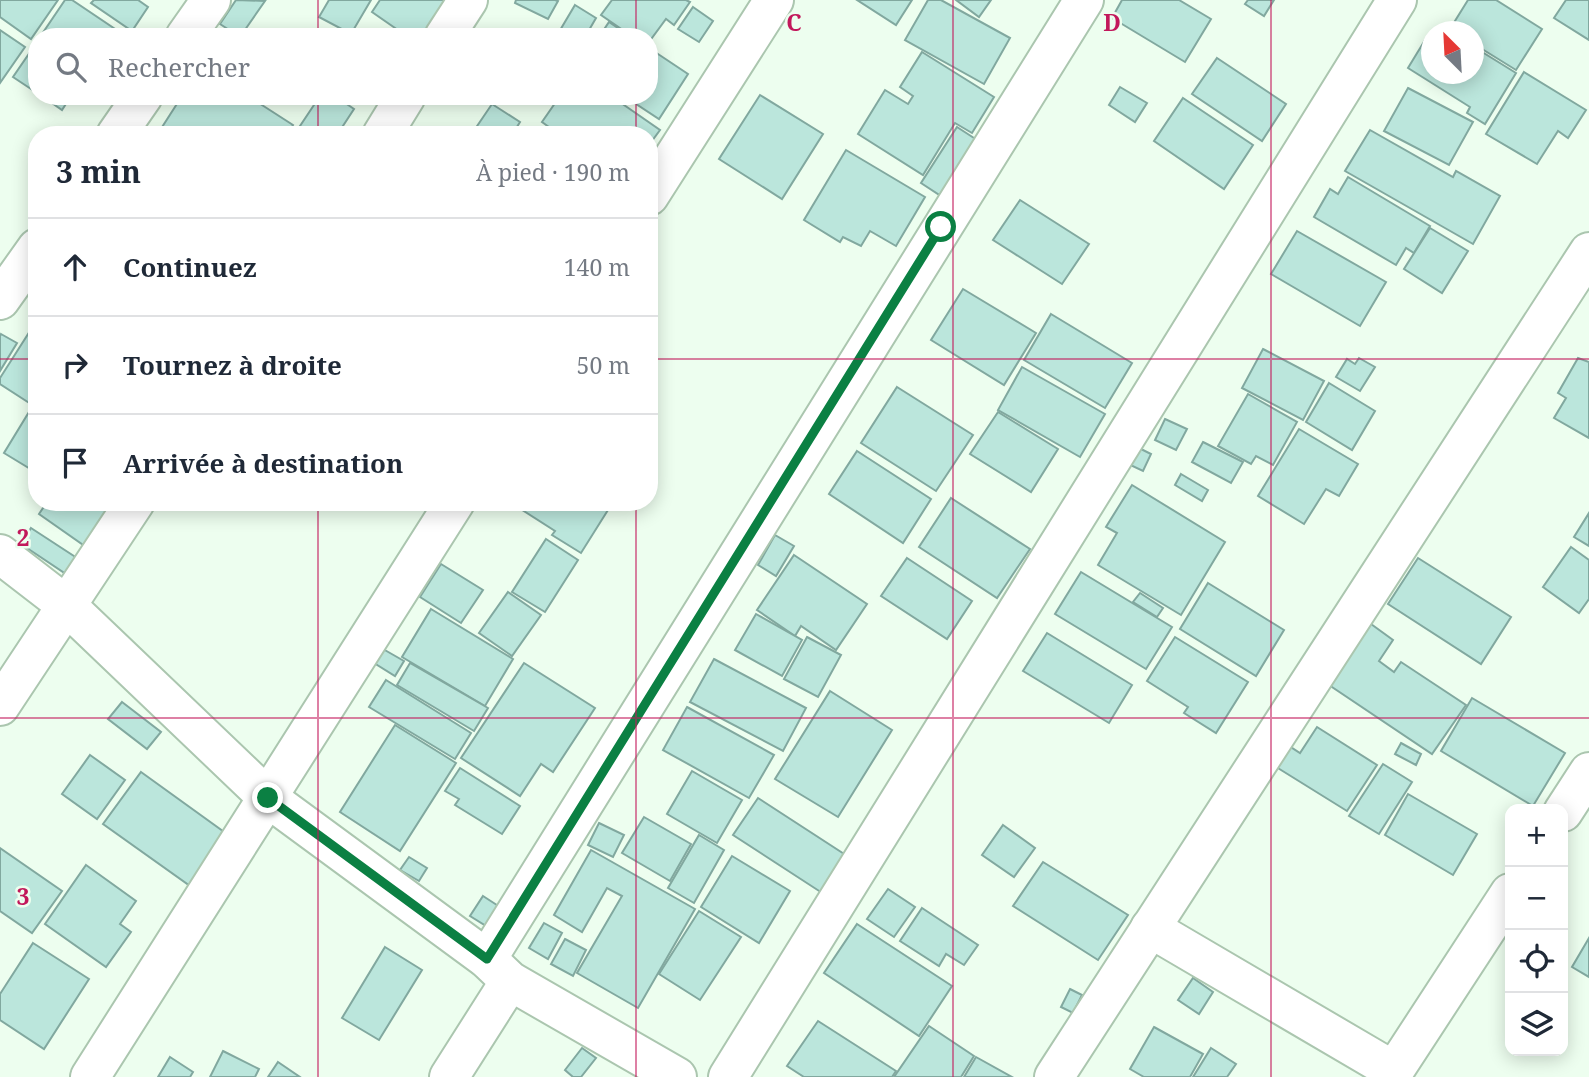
<!DOCTYPE html>
<html lang="fr">
<meta charset="utf-8">
<style>
:root{--surface:#fff;--page:#f6f6f7;--text:#1f2937;--muted:#747a83;--line:#e0e1e3}
body{margin:0;font-family:"Noto Serif",serif;background:var(--page);color:var(--text)}
.controls{position:absolute;right:21px;bottom:21px;display:grid;overflow:hidden;border-radius:14px;box-shadow:0 4px 18px #0003}
.controls button{width:63px;height:63px;display:grid;place-items:center;padding:0;border:0;border-bottom:2px solid var(--line);background:var(--surface);color:var(--text);font:35px sans-serif}
.compass{position:absolute;left:1421px;top:21px;width:63px;height:63px;border-radius:50%;background:var(--surface);box-shadow:0 4px 18px #0003;rotate:336deg}
.stop{position:absolute;width:21px;height:21px;margin:-16px;border:5px solid #0b8043;border-radius:50%;background:#fff}
.stop.end{background:#0b8043;border-color:#fff;box-shadow:0 2px 7px #0008}
.list{margin:0;padding:0;list-style:none}
h2{display:flex;justify-content:space-between;align-items:center;height:91px;margin:0;padding:0 28px;font-size:30px}
h2 small{font-size:23px;font-weight:400;color:var(--muted)}
.list li{display:grid;grid-template-columns:46px 1fr auto;gap:21px;align-items:center;box-sizing:border-box;height:98px;padding:0 28px;border-top:2px solid var(--line)}
.list b{display:block;font-size:26px;white-space:nowrap}
.list em{font-size:23px;font-style:normal;color:var(--muted)}
.icon{flex:none;width:38px;height:38px;fill:none;stroke:currentColor;stroke-width:2;stroke-linecap:round;stroke-linejoin:round}
.map{position:relative;flex:none;width:1589px;height:1077px;overflow:hidden}
.search{position:absolute;background:var(--surface);box-shadow:0 4px 18px #0003;left:28px;top:28px;width:630px;height:77px;display:flex;align-items:center;gap:18px;box-sizing:border-box;padding:0 24px;border-radius:28px;color:var(--muted);font-size:26px}
.panel{position:absolute;background:var(--surface);box-shadow:0 4px 18px #0003;left:28px;top:126px;width:630px;height:385px;border-radius:28px}
.map>svg:first-child{display:block}
.building{fill:#bbe6dc;stroke:#81a89f;stroke-width:2}
.lines{fill:none;stroke-linecap:round;stroke-linejoin:round}
.street-casing{stroke:#abc6af;stroke-width:42}
.street{stroke:#fff;stroke-width:38}
.route{stroke:#0b8043;stroke-width:9}
.grid{fill:none;stroke:#c2185b;stroke-width:2;stroke-opacity:0.55}
.grid-label{font-size:23px;text-anchor:middle;font-weight:bold;fill:#c2185b;stroke:#edfeef;stroke-width:5;stroke-linejoin:round;paint-order:stroke}
</style>
<div class="map">
<svg width="1589" height="1077" viewBox="0 0 1589 1077">
<rect width="100%" height="100%" fill="#edfeef"/>
<g class="building">
<polygon points="0,0 58,0 31,39 0,17"/>
<polygon points="65,0 72,0 127,37 40,37"/>
<polygon points="94,0 138,0 148,7 132,31 91,3"/>
<polygon points="236,0 265,1 240,37 220,24"/>
<polygon points="329,0 371,0 351,34 319,17"/>
<polygon points="380,0 451,0 425,37 408,37 372,12"/>
<polygon points="516,0 555,0 558,1 548,19 515,3"/>
<polygon points="612,0 686,0 690,2 674,25 666,19 649,42 649,37 633,37 601,15"/>
<polygon points="857,0 912,0 896,25"/>
<polygon points="928,0 941,0 1010,38 984,84 905,40"/>
<polygon points="956,0 991,0 979,17"/>
<polygon points="1122,0 1179,0 1211,19 1185,62 1112,18"/>
<polygon points="1248,0 1274,0 1264,16 1245,4"/>
<polygon points="1468,0 1496,0 1542,29 1516,70 1474,44 1474,32 1450,29"/>
<polygon points="1566,0 1589,0 1589,40 1554,18"/>
<polygon points="575,5 596,18 585,37 556,37"/>
<polygon points="693,7 713,21 699,42 678,29"/>
<polygon points="609,22 631,37 599,37"/>
<polygon points="0,30 25,47 0,83"/>
<polygon points="1425,40 1432,44 1432,74 1474,74 1474,47 1516,73 1485,124 1467,113 1470,107 1408,68"/>
<polygon points="37,42 37,93 13,77"/>
<polygon points="649,48 688,74 659,119 624,96 649,96"/>
<polygon points="922,52 994,97 972,133 955,123 923,175 858,134 885,90 908,104 913,96 900,87"/>
<polygon points="1217,58 1286,104 1262,141 1192,94"/>
<polygon points="1524,72 1586,110 1568,138 1558,131 1537,164 1486,134"/>
<polygon points="1120,87 1147,103 1135,122 1109,105"/>
<polygon points="1408,88 1473,122 1449,165 1384,131"/>
<polygon points="760,95 823,134 782,199 719,159"/>
<polygon points="42,96 71,96 62,110"/>
<polygon points="182,96 248,96 293,125 287,135 157,135"/>
<polygon points="320,96 335,96 354,109 337,135 294,135"/>
<polygon points="560,96 611,96 660,130 649,145 649,135 560,135 542,122"/>
<polygon points="1183,98 1253,145 1224,189 1154,141"/>
<polygon points="492,104 520,122 512,135 471,135"/>
<polygon points="957,127 977,140 941,196 921,183"/>
<polygon points="1370,130 1453,177 1456,171 1500,196 1473,244 1345,171"/>
<polygon points="846,150 925,197 896,246 870,231 861,246 843,237 840,242 804,220"/>
<polygon points="1348,177 1430,226 1414,253 1406,248 1396,265 1314,217 1330,189 1338,194"/>
<polygon points="1020,200 1089,244 1062,284 993,240"/>
<polygon points="1430,228 1468,251 1442,293 1404,269"/>
<polygon points="1297,231 1386,282 1360,326 1271,274"/>
<polygon points="963,289 1036,333 1004,385 931,340"/>
<polygon points="1051,314 1132,363 1105,408 1024,360"/>
<polygon points="30,331 37,336 37,408 0,384 0,378"/>
<polygon points="1,334 17,343 0,371 0,336"/>
<polygon points="1263,349 1324,381 1303,420 1242,388"/>
<polygon points="1359,358 1375,367 1360,391 1336,377 1347,359 1355,364"/>
<polygon points="1578,358 1589,362 1589,438 1554,418 1566,398 1558,393"/>
<polygon points="1022,367 1105,414 1080,457 998,410"/>
<polygon points="1329,383 1375,411 1352,450 1306,422"/>
<polygon points="897,387 973,435 936,491 861,443"/>
<polygon points="1248,394 1297,422 1273,465 1256,456 1251,464 1218,446"/>
<polygon points="29,412 37,417 37,473 4,453"/>
<polygon points="998,412 1058,449 1031,492 970,454"/>
<polygon points="1165,419 1187,429 1176,450 1155,440"/>
<polygon points="1299,429 1358,464 1339,496 1326,489 1304,524 1258,496"/>
<polygon points="1203,442 1243,462 1231,483 1192,462"/>
<polygon points="1133,445 1151,454 1143,471 1124,462"/>
<polygon points="857,451 931,499 903,543 829,494"/>
<polygon points="1181,474 1208,490 1202,501 1175,485"/>
<polygon points="1132,485 1225,542 1181,615 1098,565 1117,533 1106,527"/>
<polygon points="951,498 1030,549 997,598 919,547"/>
<polygon points="47,502 121,502 89,549 39,514"/>
<polygon points="518,502 613,502 581,553 552,535 555,531 516,506"/>
<polygon points="1589,513 1589,546 1574,537"/>
<polygon points="31,528 80,560 69,576 21,544"/>
<polygon points="775,535 794,546 776,576 758,565"/>
<polygon points="546,539 578,560 545,612 512,592"/>
<polygon points="1571,547 1589,560 1589,599 1579,613 1543,587"/>
<polygon points="794,555 867,604 836,650 801,626 795,636 757,610"/>
<polygon points="907,558 972,601 947,639 881,596"/>
<polygon points="1418,558 1511,617 1481,664 1388,604"/>
<polygon points="441,564 483,590 461,623 420,597"/>
<polygon points="1081,572 1172,627 1146,669 1055,614"/>
<polygon points="1208,583 1284,630 1256,676 1180,629"/>
<polygon points="508,592 541,615 512,656 479,633"/>
<polygon points="1140,593 1163,608 1157,617 1133,602"/>
<polygon points="431,609 513,659 485,706 402,657"/>
<polygon points="756,614 802,640 782,676 735,650"/>
<polygon points="1371,624 1393,640 1379,661 1394,672 1401,662 1466,705 1432,754 1329,685"/>
<polygon points="1047,633 1132,685 1109,723 1023,671"/>
<polygon points="807,637 841,655 818,697 784,679"/>
<polygon points="1175,637 1248,682 1216,733 1184,713 1188,707 1147,681"/>
<polygon points="383,649 404,661 395,676 374,663"/>
<polygon points="714,659 806,708 783,751 690,702"/>
<polygon points="410,663 488,708 474,731 397,685"/>
<polygon points="524,663 595,708 553,772 541,764 520,796 461,758"/>
<polygon points="386,680 471,733 455,759 369,707"/>
<polygon points="830,691 892,730 838,817 775,779"/>
<polygon points="1472,698 1565,753 1533,806 1441,751"/>
<polygon points="122,702 161,732 147,749 108,719"/>
<polygon points="687,707 774,755 749,798 663,750"/>
<polygon points="395,725 456,763 400,851 340,812"/>
<polygon points="1317,727 1377,765 1347,811 1273,765 1286,744 1300,753"/>
<polygon points="1401,743 1421,754 1416,765 1395,754"/>
<polygon points="90,755 125,780 97,819 62,794"/>
<polygon points="1383,764 1412,782 1379,834 1349,816"/>
<polygon points="460,768 520,806 502,834 455,805 459,799 445,791"/>
<polygon points="692,771 742,800 717,843 667,814"/>
<polygon points="141,772 238,842 200,893 103,824"/>
<polygon points="1408,794 1477,834 1453,875 1385,835"/>
<polygon points="758,798 858,863 833,900 733,835"/>
<polygon points="644,817 691,844 670,881 622,853"/>
<polygon points="599,823 624,835 613,857 588,845"/>
<polygon points="1003,825 1035,848 1014,877 982,855"/>
<polygon points="699,835 724,850 694,903 668,888"/>
<polygon points="0,848 62,891 32,933 0,911"/>
<polygon points="591,850 695,909 638,1008 577,973 622,896 607,888 582,932 554,915"/>
<polygon points="732,856 790,891 759,943 701,907"/>
<polygon points="409,857 427,868 419,881 400,870"/>
<polygon points="1043,862 1128,915 1098,960 1013,906"/>
<polygon points="86,865 136,901 120,924 131,932 106,967 45,924"/>
<polygon points="888,889 915,907 894,937 867,919"/>
<polygon points="483,896 503,909 491,929 470,916"/>
<polygon points="922,908 978,945 964,965 946,954 939,966 900,941"/>
<polygon points="699,911 741,937 700,1000 659,974"/>
<polygon points="544,923 562,933 548,959 529,948"/>
<polygon points="857,924 952,986 919,1036 824,973"/>
<polygon points="1589,938 1589,977 1572,967"/>
<polygon points="565,939 586,950 573,976 551,964"/>
<polygon points="33,943 89,979 44,1049 0,1020 0,994"/>
<polygon points="385,947 422,970 379,1040 342,1018"/>
<polygon points="1193,978 1213,992 1199,1014 1178,1000"/>
<polygon points="1070,989 1082,995 1073,1013 1061,1007"/>
<polygon points="818,1021 896,1071 892,1077 804,1077 787,1066"/>
<polygon points="929,1026 974,1056 961,1077 894,1077"/>
<polygon points="1154,1027 1203,1054 1190,1077 1144,1077 1130,1069"/>
<polygon points="582,1048 596,1058 581,1077 573,1077 565,1070"/>
<polygon points="1211,1048 1236,1064 1227,1077 1193,1077"/>
<polygon points="223,1051 259,1069 255,1077 210,1077"/>
<polygon points="170,1057 193,1072 190,1077 158,1077"/>
<polygon points="976,1057 1012,1077 964,1077"/>
<polygon points="278,1062 300,1077 268,1077"/>
</g>
<g class="lines">
<defs>
<g id="street">
<polyline points="185,37 211,0"/>
<polyline points="444,37 468,0"/>
<polyline points="116,135 143,96"/>
<polyline points="382,135 406,96"/>
<polyline points="649,196 774,0"/>
<polyline points="0,300 37,248"/>
<polyline points="0,554 66,605 268,798 487,959 510,981 677,1077"/>
<polyline points="0,706 135,502"/>
<polyline points="1563,812 1589,772"/>
<polyline points="1150,928 1394,1071"/>
<polyline points="487,959 1084,0"/>
<polyline points="90,1077 455,502"/>
<polyline points="449,1077 510,981"/>
<polyline points="728,1077 1397,0"/>
<polyline points="1054,1077 1589,252"/>
<polyline points="1390,1077 1510,893"/>
</g>
</defs>
<use href="#street" class="street-casing"/>
<use href="#street" class="street"/>
</g>
<g class="lines">
<polyline class="route" points="268,798 487,959 941,227"/>
</g>
<path class="grid" d="M318 0V37M636 0V37M953 0V1077M1271 0V1077M318 96V135M636 96V135M0 359H37M649 359H1589M318 502V1077M636 502V1077M0 718H1589"/>
<g class="grid-label">
<text x="794" y="31">C</text>
<text x="1112" y="31">D</text>
<text x="23" y="546">2</text>
<text x="23" y="905">3</text>
</g>
</svg>
<div class="controls">
<button>+</button>
<button>−</button>
<button><svg class="icon" aria-label="locate" viewBox="0 0 24 24"><circle cx="12" cy="12" r="6"/><path d="M12 2v4M12 18v4M2 12h4M18 12h4"/></svg></button>
<button><svg class="icon" aria-label="layers" viewBox="0 0 24 24"><path d="M12 4l9 5-9 5-9-5zM3 14l9 5 9-5"/></svg></button>
</div>
<svg class="compass" viewBox="-18 -18 36 36"><path d="M0-13l5 13h-10z" fill="#e53935"/><path d="M0 13l5-13h-10z" fill="#747a83"/></svg>
<div class="stop" style="left:941px;top:227px"></div>
<div class="stop end" style="left:268px;top:798px"></div>
<div class="search"><svg class="icon" aria-label="search" viewBox="0 0 24 24"><circle cx="10" cy="10" r="6"/><path d="M15 15l6 6"/></svg>Rechercher</div>
<section class="panel">
<h2>3 min<small>À pied · 190 m</small></h2>
<ul class="list">
<li><svg class="icon" aria-label="ahead" viewBox="0 0 24 24"><path d="M12 20V5M6 11l6-6 6 6"/></svg><div><b>Continuez</b></div><em>140 m</em></li>
<li><svg class="icon" aria-label="right" viewBox="0 0 24 24"><path d="M7 20v-9h11M14 6l5 5-5 5"/></svg><div><b>Tournez à droite</b></div><em>50 m</em></li>
<li><svg class="icon" aria-label="arrive" viewBox="0 0 24 24"><path d="M6 21V4h12l-3 4 3 4H6"/></svg><div><b>Arrivée à destination</b></div></li>
</ul>
</section>
</div>
